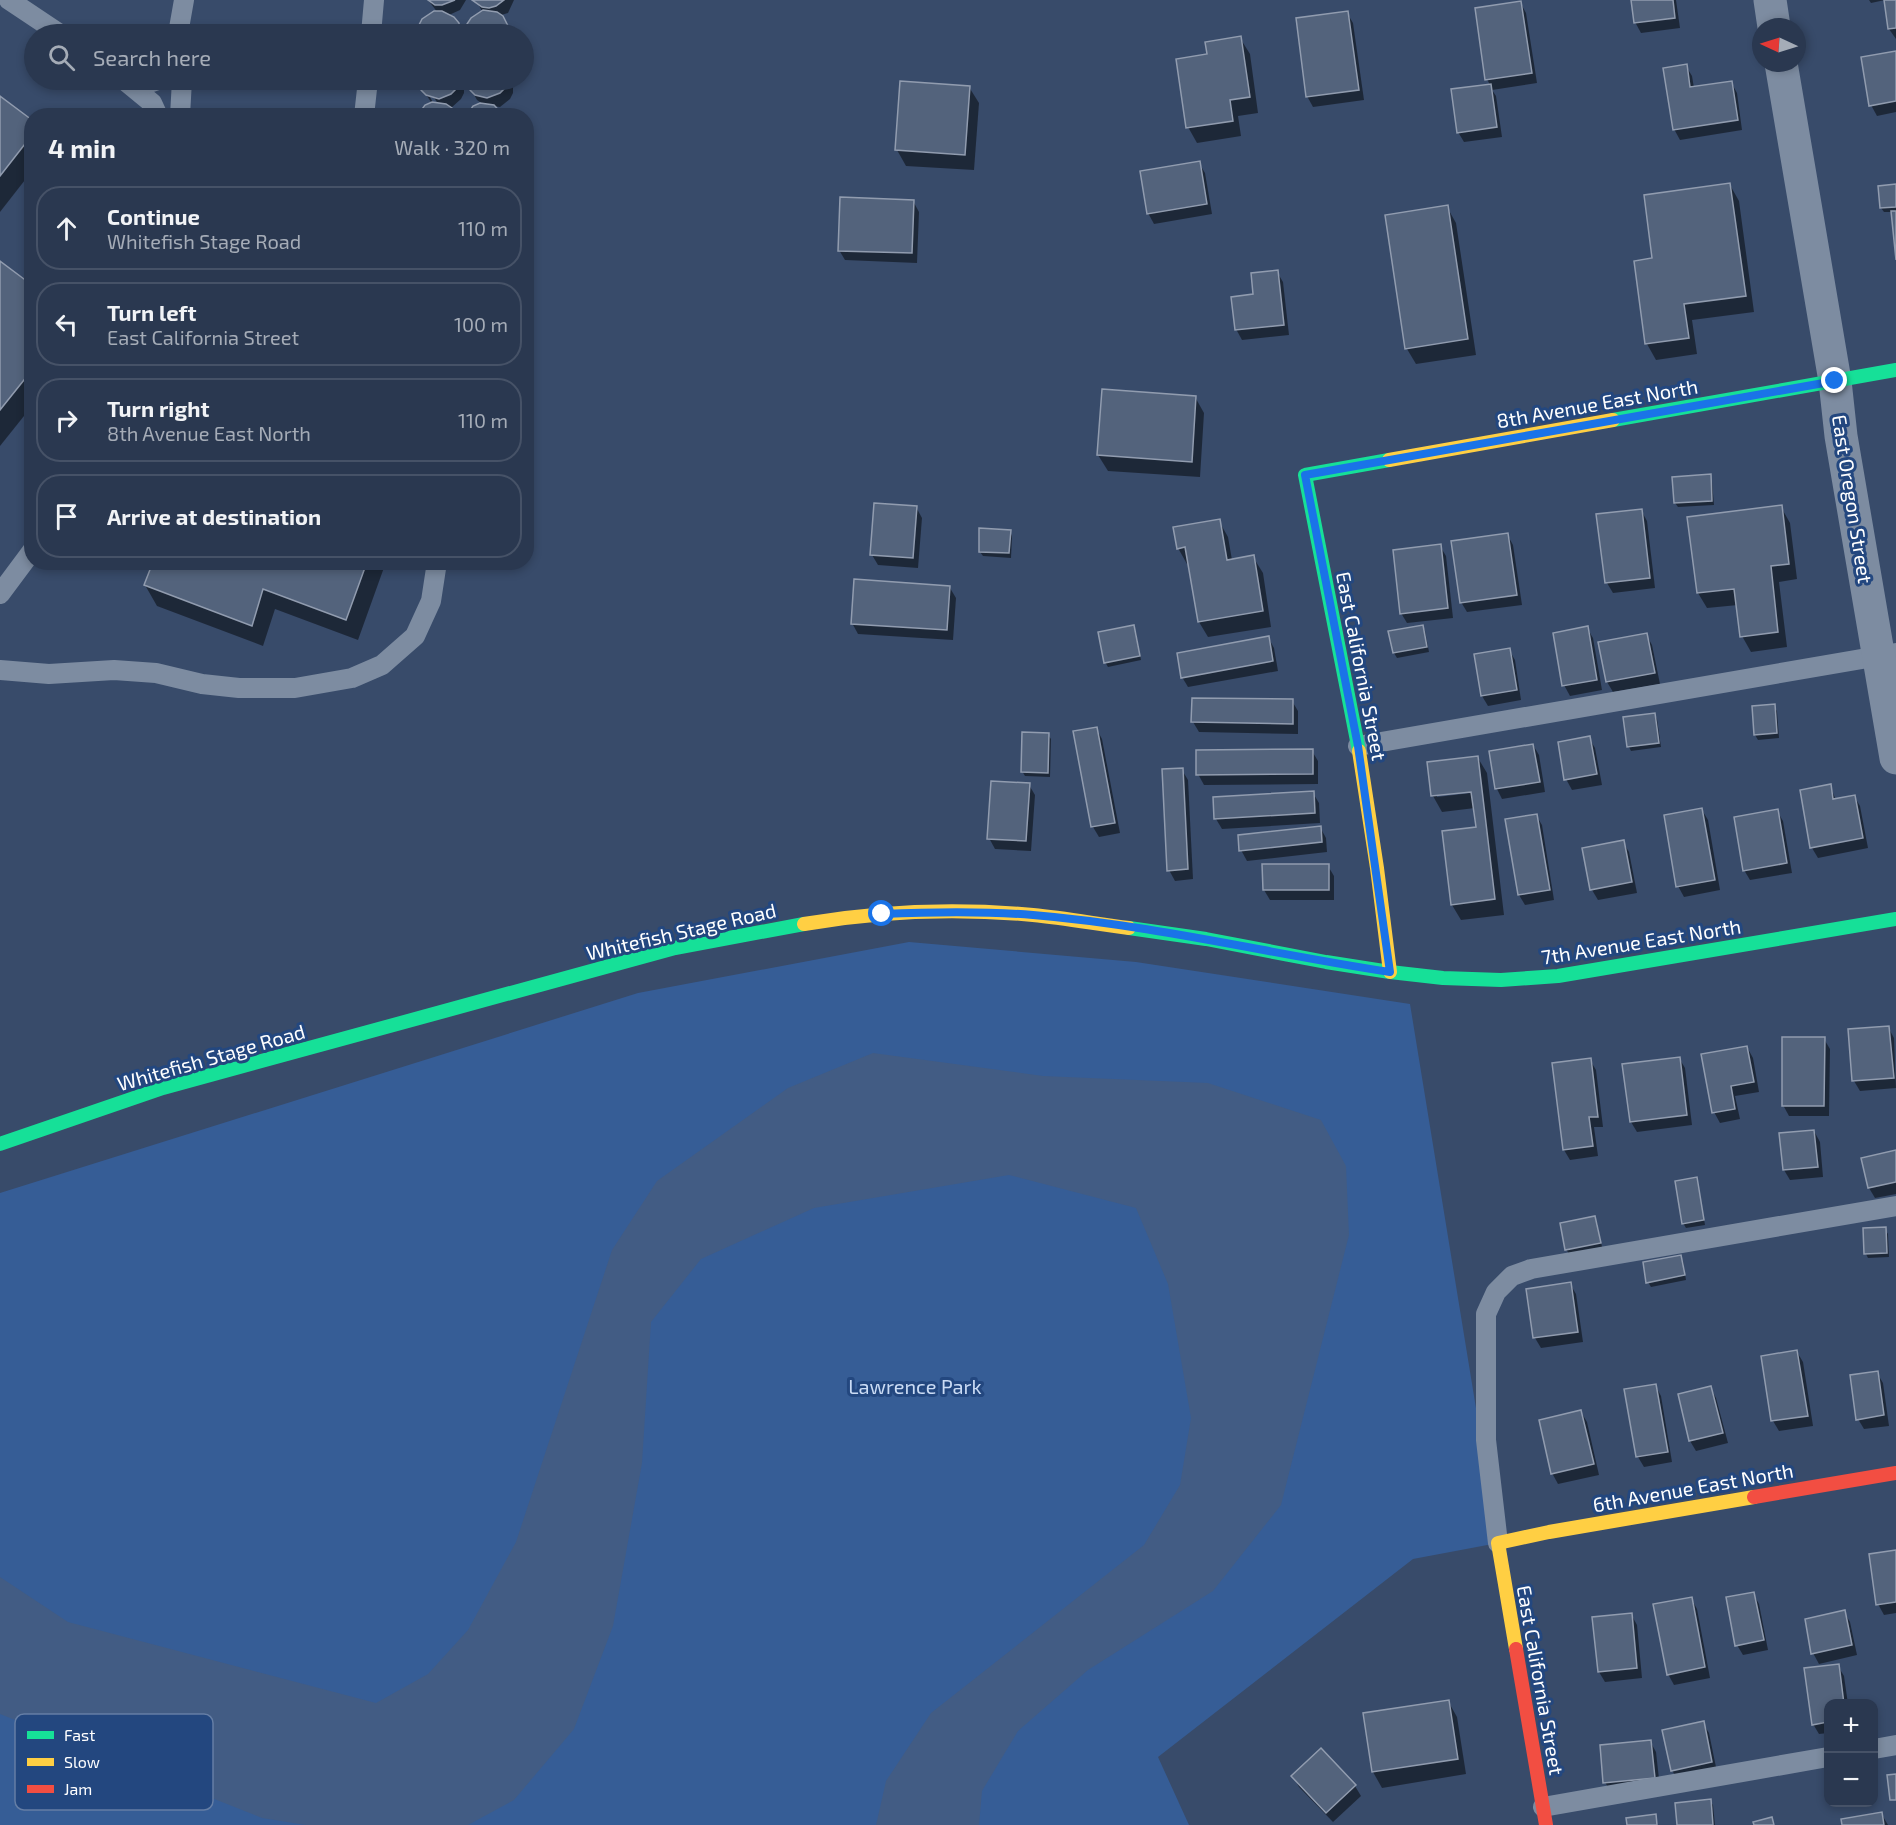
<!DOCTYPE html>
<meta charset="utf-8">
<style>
:root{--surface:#2a3850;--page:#36435a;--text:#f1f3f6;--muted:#a5acb7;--line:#465267}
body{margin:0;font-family:"Exo 2",sans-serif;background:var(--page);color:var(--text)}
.controls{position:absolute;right:18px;bottom:18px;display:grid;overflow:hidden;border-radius:12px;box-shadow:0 3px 9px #0003}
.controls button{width:54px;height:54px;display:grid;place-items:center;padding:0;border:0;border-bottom:2px solid var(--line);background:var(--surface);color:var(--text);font:30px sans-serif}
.compass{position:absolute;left:1752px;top:18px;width:54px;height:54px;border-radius:50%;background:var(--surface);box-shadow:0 3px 9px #0003;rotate:274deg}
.stop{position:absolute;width:18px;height:18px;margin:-14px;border:4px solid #1a73e8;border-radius:50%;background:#fff}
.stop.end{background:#1a73e8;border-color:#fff;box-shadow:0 2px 6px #0008}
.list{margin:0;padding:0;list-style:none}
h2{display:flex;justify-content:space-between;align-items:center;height:78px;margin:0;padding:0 24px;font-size:26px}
h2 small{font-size:20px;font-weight:400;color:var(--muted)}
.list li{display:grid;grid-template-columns:39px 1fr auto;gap:18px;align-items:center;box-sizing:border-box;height:84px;margin:0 12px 12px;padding:0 12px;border:2px solid var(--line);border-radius:24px}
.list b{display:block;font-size:22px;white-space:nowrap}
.list p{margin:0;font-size:20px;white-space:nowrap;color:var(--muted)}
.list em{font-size:20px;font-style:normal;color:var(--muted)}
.icon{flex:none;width:33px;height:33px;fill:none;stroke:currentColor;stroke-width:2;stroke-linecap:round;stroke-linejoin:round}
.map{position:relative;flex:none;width:1896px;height:1825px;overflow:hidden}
.search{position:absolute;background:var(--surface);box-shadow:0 3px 9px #0003;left:24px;top:24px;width:510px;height:66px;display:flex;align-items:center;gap:15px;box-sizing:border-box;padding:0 21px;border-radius:33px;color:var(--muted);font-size:22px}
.panel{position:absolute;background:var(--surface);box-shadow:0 3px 9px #0003;left:24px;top:108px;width:510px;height:462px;border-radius:24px}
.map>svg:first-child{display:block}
.green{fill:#365d96}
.water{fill:#425c84}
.shadow{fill:#0007;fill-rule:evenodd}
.building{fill:#53637c;stroke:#919caf;stroke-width:1.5}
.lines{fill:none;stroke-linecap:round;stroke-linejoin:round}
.lane{stroke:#7d8ca1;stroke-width:20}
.street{stroke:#7d8ca1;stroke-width:33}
.fast{stroke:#16e098;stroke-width:14}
.slow{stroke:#ffcf43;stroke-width:14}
.jam{stroke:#f24e42;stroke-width:14}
.route{stroke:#1a73e8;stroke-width:8}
.labels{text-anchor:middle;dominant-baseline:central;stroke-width:6;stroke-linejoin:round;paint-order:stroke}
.street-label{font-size:20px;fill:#fff;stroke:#23477f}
.park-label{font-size:20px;fill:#cbdcf5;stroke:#23477f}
.key{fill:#23477f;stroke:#657ea5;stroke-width:1.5}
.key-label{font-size:16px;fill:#fff}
</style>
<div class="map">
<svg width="1896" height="1825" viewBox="0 0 1896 1825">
<rect width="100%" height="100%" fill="#384b6a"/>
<polygon class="green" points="909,942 1136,962 1410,1004 1498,1543 1413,1559 1158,1757 1189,1825 0,1825 0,1193 638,993"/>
<polygon class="water" points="873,1053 1043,1076 1208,1083 1321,1120 1346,1166 1349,1235 1281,1505 1213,1591 1088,1670 1018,1731 982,1791 979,1825 876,1825 886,1781 931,1713 1144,1545 1180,1485 1191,1418 1168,1284 1136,1208 1009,1175 814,1208 701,1259 651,1322 642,1463 613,1626 574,1729 514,1800 468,1825 306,1825 262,1818 0,1714 0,1577 68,1622 376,1703 428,1674 468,1630 516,1542 612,1250 657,1181 788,1088"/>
<g class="shadow">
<polygon points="428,0 466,0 460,10 449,15 457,24 464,34 420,34 419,32 438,13"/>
<polygon points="476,0 514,0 508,13 501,15 511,34 469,34 469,25 483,13"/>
<polygon points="1632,0 1676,0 1680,28 1641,33 1635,22"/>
<polygon points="1869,0 1885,0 1871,3"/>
<polygon points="1885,0 1896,0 1896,39 1889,29"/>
<polygon points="1520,2 1526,13 1537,83 1492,90 1496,96 1502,137 1464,142 1458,132 1490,85 1487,79"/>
<polygon points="1347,13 1353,23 1364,100 1313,107 1307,96"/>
<polygon points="1240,38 1250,54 1258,113 1238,116 1241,136 1197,143 1188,127 1208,55"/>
<polygon points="1896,52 1896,112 1877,116 1871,105"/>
<polygon points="1686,66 1692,76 1694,88 1731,82 1737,93 1742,130 1680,140 1674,129"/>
<path d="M419 80H461L464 87V93L461 99 451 108 433 105 419 84ZM430 91 438 104H434L427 92Z"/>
<polygon points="468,80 510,80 513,86 513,93 510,99 500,107 484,105 477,100 468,84"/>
<polygon points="969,87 979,103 974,170 906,166 897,150"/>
<polygon points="0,98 32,122 32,171 0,212"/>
<polygon points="1199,163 1205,173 1212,214 1154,224 1148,213"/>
<polygon points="1730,185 1739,201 1754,312 1692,320 1697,354 1656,360 1647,344 1654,259"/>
<polygon points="1896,186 1896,245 1893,212 1884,212 1881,208"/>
<polygon points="913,201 919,212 917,263 845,260 839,250"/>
<polygon points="1447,207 1456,223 1476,355 1416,364 1407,349"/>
<polygon points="0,262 32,286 32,406 0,446"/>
<polygon points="1277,272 1283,282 1289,335 1242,340 1236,329 1255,296"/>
<polygon points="1195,397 1204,413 1200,477 1108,471 1098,455"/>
<polygon points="1710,476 1712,481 1714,505 1678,507 1675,503"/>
<polygon points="916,507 922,518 918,568 878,565 872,555"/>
<polygon points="1781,507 1790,523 1797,579 1779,582 1787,647 1751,652 1742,636 1738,605 1707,608 1698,593"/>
<polygon points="1641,510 1647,521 1655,588 1613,593 1607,583 1598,516"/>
<polygon points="1219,521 1228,537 1232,560 1253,557 1263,573 1271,627 1208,637 1199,622 1189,564 1187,564 1178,548"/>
<polygon points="1010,531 1012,536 1011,558 983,556 980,552"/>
<polygon points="1507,534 1513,545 1522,605 1467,612 1461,602"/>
<polygon points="1440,546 1446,556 1453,618 1407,623 1401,613"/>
<polygon points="154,562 386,562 358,640 275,609 263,646 157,606 145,585"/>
<polygon points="950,588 956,598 953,640 858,634 852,623"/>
<polygon points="1133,627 1136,632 1141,660 1108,667 1105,662"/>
<polygon points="1423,627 1425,631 1429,652 1397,658 1394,653 1390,632"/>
<polygon points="1587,628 1593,638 1602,690 1570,696 1564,685"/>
<polygon points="1646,634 1652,645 1660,684 1613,692 1607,682 1600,643"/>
<polygon points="1268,637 1274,648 1278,671 1188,687 1182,677"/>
<polygon points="1509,650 1515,660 1521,700 1488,706 1482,696"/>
<polygon points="1292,701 1298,711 1298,734 1199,732 1193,722"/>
<polygon points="1774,706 1777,711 1779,738 1758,740 1755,735 1753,708"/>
<polygon points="1654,714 1657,719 1661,747 1631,751 1629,747"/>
<polygon points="1096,728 1102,739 1120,833 1099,837 1093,827 1075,732"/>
<polygon points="1048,735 1051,739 1050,777 1025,776 1022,771"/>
<polygon points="1589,738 1595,748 1602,785 1572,790 1566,779"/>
<polygon points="1533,745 1539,755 1545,792 1502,799 1497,789"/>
<polygon points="1312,751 1318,761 1318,784 1204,785 1198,774"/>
<path d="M1478 758 1487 773 1504 915 1461 920 1452 905 1477 829 1475 808 1442 812 1433 796 1429 763ZM1478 789 1479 792 1437 797V794Z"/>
<polygon points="1182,770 1188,780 1193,879 1175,881 1169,870"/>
<polygon points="1029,785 1035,795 1031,851 995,849 989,838"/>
<polygon points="1830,786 1836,800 1854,796 1860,806 1868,848 1818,858 1812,848"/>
<polygon points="1313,793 1319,803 1320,823 1222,829 1216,819 1215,799"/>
<polygon points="1702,810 1708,820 1720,890 1684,897 1678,886"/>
<polygon points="1777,811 1783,821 1792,873 1750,880 1744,870"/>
<polygon points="1536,815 1542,825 1554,900 1525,905 1519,895"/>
<polygon points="1320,827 1326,838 1327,852 1247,861 1241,850"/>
<polygon points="1623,842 1629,852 1637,893 1598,900 1592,890"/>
<polygon points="1328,866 1334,876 1334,900 1270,900 1264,890"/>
<polygon points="1888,1027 1894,1038 1896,1088 1860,1091 1854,1081"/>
<polygon points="1824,1039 1830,1049 1829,1116 1789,1116 1783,1105"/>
<polygon points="1747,1047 1753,1058 1759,1092 1735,1096 1740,1119 1720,1123 1714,1112"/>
<polygon points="1679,1058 1685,1068 1692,1125 1637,1132 1631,1122"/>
<polygon points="1590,1060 1596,1070 1603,1127 1594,1127 1598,1156 1570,1160 1564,1150"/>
<polygon points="1814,1131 1820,1142 1823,1177 1790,1180 1784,1170"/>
<polygon points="1896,1152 1896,1194 1875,1198 1869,1188 1863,1159"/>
<polygon points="1696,1179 1698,1184 1705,1225 1686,1228 1683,1223"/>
<polygon points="1595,1218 1597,1222 1602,1247 1569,1254 1566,1249"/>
<polygon points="1885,1229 1888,1234 1889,1257 1868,1258 1866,1254"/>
<polygon points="1680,1256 1683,1261 1686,1280 1651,1287 1648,1282"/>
<polygon points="1570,1284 1576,1294 1583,1342 1541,1348 1535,1338"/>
<polygon points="1797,1352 1803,1362 1813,1426 1779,1431 1773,1421"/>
<polygon points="1877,1373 1883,1383 1889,1426 1864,1429 1858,1419"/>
<polygon points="1655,1385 1661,1396 1672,1462 1644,1467 1638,1457 1626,1390"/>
<polygon points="1710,1387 1716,1398 1728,1443 1696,1451 1690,1441"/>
<polygon points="1581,1412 1587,1422 1599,1475 1558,1484 1552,1473"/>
<polygon points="1896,1552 1896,1613 1884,1615 1878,1604"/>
<polygon points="1753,1593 1759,1604 1768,1650 1743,1655 1737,1645"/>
<polygon points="1691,1598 1697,1609 1710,1678 1674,1685 1668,1674"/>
<polygon points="1844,1612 1850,1622 1857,1655 1819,1664 1813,1653"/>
<polygon points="1631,1614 1637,1625 1642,1678 1605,1682 1599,1672"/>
<polygon points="1838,1666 1844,1676 1848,1704 1828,1704 1828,1733 1819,1734 1813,1724"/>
<polygon points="1448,1701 1457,1717 1466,1774 1382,1788 1373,1772"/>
<polygon points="1703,1723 1709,1733 1717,1772 1678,1781 1672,1770"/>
<polygon points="1650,1741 1656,1752 1660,1788 1611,1793 1605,1782"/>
<polygon points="1293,1776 1355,1786 1361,1796 1333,1822 1299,1787"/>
<polygon points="1710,1800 1713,1805 1715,1825 1679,1825"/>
<polygon points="1881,1813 1888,1825 1843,1825"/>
</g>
<g class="building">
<polygon points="428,0 455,0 442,5 435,5"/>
<polygon points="472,0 504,0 496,6 489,8 482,7"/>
<polygon points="1631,0 1673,0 1675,18 1634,23"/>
<polygon points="1884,0 1896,0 1896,28 1888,29"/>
<polygon points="1521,1 1532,73 1485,80 1475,8"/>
<polygon points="483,10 497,12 503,16 509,28 509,34 467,34 467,24 471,18"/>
<polygon points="434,11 442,11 454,17 459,23 460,34 418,34 419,25 422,19"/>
<polygon points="1348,11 1359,90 1306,97 1296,18"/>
<polygon points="1241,36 1250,97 1230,100 1233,121 1186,128 1176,59 1207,54 1205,42"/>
<polygon points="1896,51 1896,101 1869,106 1861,57"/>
<polygon points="1687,64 1690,87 1732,81 1738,120 1673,130 1663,68"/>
<polygon points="417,80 459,80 456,89 451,94 439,99 426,95 421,90"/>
<polygon points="465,80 508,80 505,88 500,93 487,98 475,95 470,90"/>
<polygon points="900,81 970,86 965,155 895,150"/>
<polygon points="1491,84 1497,127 1457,133 1451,89"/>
<polygon points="0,96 32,120 32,135 0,176"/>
<polygon points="432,102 446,104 452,108 457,116 417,116 425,105"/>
<polygon points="480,103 494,105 504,116 466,116 473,106"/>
<polygon points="1200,161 1207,204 1147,214 1140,171"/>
<polygon points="1730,183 1746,296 1684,304 1689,338 1645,344 1634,261 1652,258 1644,195"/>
<polygon points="1896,184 1896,207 1880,208 1878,186"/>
<polygon points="840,197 914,200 912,253 838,251"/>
<polygon points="1448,205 1468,339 1405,349 1385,215"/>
<polygon points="1891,211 1896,211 1896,260"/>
<polygon points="0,261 32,285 32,370 0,410"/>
<polygon points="1278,270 1284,325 1235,330 1231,297 1253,294 1251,273"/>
<polygon points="1102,389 1196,396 1192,462 1097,455"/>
<polygon points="1711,474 1712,501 1674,503 1672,477"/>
<polygon points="874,503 917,506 913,558 870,555"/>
<polygon points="1782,505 1789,564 1771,566 1778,632 1740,637 1734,589 1697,593 1687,517"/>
<polygon points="1642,509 1650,578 1605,583 1596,514"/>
<polygon points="1220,519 1227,560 1254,555 1263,611 1198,622 1185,547 1177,549 1173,527"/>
<polygon points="979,528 1011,530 1009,553 979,552"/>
<polygon points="1508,533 1517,595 1460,603 1451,541"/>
<polygon points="1441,544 1448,608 1400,614 1393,550"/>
<polygon points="153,562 367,562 346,620 263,589 252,626 144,585"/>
<polygon points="854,579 950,586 947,630 851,624"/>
<polygon points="1134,625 1140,656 1104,663 1098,632"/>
<polygon points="1423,625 1427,647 1393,653 1388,631"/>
<polygon points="1588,626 1597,680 1562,686 1553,633"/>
<polygon points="1647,633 1655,673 1606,682 1598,642"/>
<polygon points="1269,636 1273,661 1181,678 1177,653"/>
<polygon points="1510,648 1517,690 1481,696 1474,654"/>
<polygon points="1192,698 1293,699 1293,724 1191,722"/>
<polygon points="1775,704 1777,733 1754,735 1752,706"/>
<polygon points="1655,713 1659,743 1627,747 1623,717"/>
<polygon points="1097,727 1115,823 1091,827 1073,731"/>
<polygon points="1022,732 1049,733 1048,773 1021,772"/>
<polygon points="1590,736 1597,774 1564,780 1558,742"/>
<polygon points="1533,744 1540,782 1495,789 1489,751"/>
<polygon points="1313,749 1313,774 1196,775 1196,750"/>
<polygon points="1478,756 1495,899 1451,905 1442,831 1476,827 1471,792 1431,796 1427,762"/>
<polygon points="1183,768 1188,869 1167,871 1162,769"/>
<polygon points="991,781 1030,783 1026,841 987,839"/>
<polygon points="1831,784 1833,799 1855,795 1863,838 1810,848 1800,790"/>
<polygon points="1314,791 1315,813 1214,819 1213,797"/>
<polygon points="1702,808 1715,880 1676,887 1664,815"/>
<polygon points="1778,809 1787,863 1743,871 1734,817"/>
<polygon points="1537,814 1550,890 1518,895 1505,819"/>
<polygon points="1321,826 1322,842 1239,851 1238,835"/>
<polygon points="1624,840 1632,882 1590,890 1582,848"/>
<polygon points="1262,864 1329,864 1329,890 1263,890"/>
<polygon points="1889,1026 1894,1078 1852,1081 1848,1029"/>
<polygon points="1782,1037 1825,1037 1824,1106 1782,1106"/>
<polygon points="1747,1046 1754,1082 1731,1086 1735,1109 1712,1113 1701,1054"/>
<polygon points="1680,1057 1687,1115 1630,1122 1622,1064"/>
<polygon points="1591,1058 1598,1117 1589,1117 1593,1146 1563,1150 1552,1063"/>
<polygon points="1814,1130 1818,1167 1783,1170 1779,1133"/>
<polygon points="1896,1150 1896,1182 1868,1188 1861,1158"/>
<polygon points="1697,1177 1704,1220 1682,1224 1675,1181"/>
<polygon points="1595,1216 1601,1243 1565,1250 1560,1223"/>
<polygon points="1886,1227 1887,1253 1864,1254 1863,1228"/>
<polygon points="1681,1255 1685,1275 1646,1283 1643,1262"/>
<polygon points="1571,1282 1578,1332 1533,1338 1526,1289"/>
<polygon points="1797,1350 1808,1416 1771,1421 1761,1356"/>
<polygon points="1878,1371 1884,1415 1856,1420 1850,1375"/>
<polygon points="1656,1384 1668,1452 1636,1457 1624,1389"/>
<polygon points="1711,1386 1723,1433 1689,1441 1678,1394"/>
<polygon points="1581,1410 1594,1464 1551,1474 1539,1420"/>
<polygon points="1896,1550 1896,1602 1876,1605 1869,1554"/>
<polygon points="1754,1592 1764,1640 1735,1646 1726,1597"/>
<polygon points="1692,1597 1705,1667 1667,1675 1653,1604"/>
<polygon points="1845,1610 1852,1645 1811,1654 1805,1619"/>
<polygon points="1632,1613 1637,1668 1598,1672 1592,1617"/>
<polygon points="1839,1664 1844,1704 1828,1704 1828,1722 1812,1725 1804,1668"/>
<polygon points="1449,1700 1458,1759 1372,1772 1363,1713"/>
<polygon points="1704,1721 1712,1762 1671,1771 1662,1730"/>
<polygon points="1651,1740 1655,1778 1603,1783 1600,1745"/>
<polygon points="1321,1748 1356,1785 1326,1813 1291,1776"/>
<polygon points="1896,1774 1896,1800 1890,1800 1887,1775"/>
<polygon points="1711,1799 1713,1825 1677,1825 1675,1803"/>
<polygon points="1882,1812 1884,1825 1842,1825 1841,1819"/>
<polygon points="1656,1814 1657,1825 1627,1825 1626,1818"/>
<polygon points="1772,1817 1774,1825 1754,1825 1753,1822"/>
</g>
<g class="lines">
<g class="lane">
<polyline points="9,0 60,34"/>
<polyline points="178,34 184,0"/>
<polyline points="371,34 374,0"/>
<polyline points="124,80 152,103 158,116"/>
<polyline points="125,81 143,85 158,80"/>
<polyline points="180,116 182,80"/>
<polyline points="364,116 368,80"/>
<polyline points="0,594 32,551"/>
<polyline points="0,670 49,674 114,670 156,673 202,684 239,688 295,688 352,678 382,665 415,636 431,601 437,562"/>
<polyline points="1358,746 1896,653"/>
<polyline points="1498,1543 1486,1440 1486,1314 1496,1292 1512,1276 1531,1269 1896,1206"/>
<polyline points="1874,1749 1896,1745"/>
<polyline points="1543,1807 1828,1757"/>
</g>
<g class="street">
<polyline points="1770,0 1774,27"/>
<polyline points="1781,63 1835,381 1841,436 1896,758"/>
</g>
<g class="fast">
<polyline points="1613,420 1896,370"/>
<polyline points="1359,751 1305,475 1389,460"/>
<polyline points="1129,928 1206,939 1326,962 1390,972 1443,978 1501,980 1558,976 1896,919"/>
<polyline points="0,1144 163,1088 675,948 804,924"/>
</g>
<g class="slow">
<polyline points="1389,460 1613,420"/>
<polyline points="1359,751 1377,868 1390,972"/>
<path d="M804 924C879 911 957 908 1033 915 1065 918 1097 924 1129 928"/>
<polyline points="1516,1649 1498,1543 1549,1532 1754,1497"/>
</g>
<g class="jam">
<polyline points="1754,1497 1896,1473"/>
<polyline points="1516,1649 1546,1825"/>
</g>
</g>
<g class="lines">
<path class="route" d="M882 914C932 912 983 911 1033 915 1153 925 1271 954 1390 972L1358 746 1305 475 1835 381"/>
</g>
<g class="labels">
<g class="street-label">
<text transform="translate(1597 403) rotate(-10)">8th Avenue East North</text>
<text transform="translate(1853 499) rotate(81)">East Oregon Street</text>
<text transform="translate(1362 666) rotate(79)">East California Street</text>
<text transform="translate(681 931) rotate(-13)">Whitefish Stage Road</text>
<text transform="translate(1641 941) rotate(-9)">7th Avenue East North</text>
<text transform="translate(211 1057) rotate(-16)">Whitefish Stage Road</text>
<text transform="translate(1693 1487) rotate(-10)">6th Avenue East North</text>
<text transform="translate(1541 1680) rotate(80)">East California Street</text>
</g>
<g class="park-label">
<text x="915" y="1386">Lawrence Park</text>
</g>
</g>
<rect x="15" y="1714" width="198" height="96" rx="9" class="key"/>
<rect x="27" y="1731" width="27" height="8" fill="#16e098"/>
<rect x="27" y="1758" width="27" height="8" fill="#ffcf43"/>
<rect x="27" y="1785" width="27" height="8" fill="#f24e42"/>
<g class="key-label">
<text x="64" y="1741">Fast</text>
<text x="64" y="1768">Slow</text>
<text x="64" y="1795">Jam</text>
</g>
</svg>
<div class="controls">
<button>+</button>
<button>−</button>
</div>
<svg class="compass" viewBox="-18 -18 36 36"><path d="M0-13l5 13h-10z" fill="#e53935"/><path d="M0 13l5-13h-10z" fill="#a5acb7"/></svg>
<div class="stop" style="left:882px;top:914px"></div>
<div class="stop end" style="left:1835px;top:381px"></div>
<div class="search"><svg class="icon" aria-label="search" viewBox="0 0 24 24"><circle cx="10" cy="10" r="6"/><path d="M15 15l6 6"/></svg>Search here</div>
<section class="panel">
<h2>4 min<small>Walk · 320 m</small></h2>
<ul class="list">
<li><svg class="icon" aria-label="ahead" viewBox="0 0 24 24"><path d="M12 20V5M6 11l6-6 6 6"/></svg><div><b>Continue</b><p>Whitefish Stage Road</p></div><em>110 m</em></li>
<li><svg class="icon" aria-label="left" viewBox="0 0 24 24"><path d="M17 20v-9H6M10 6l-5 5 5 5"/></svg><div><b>Turn left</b><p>East California Street</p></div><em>100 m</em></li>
<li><svg class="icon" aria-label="right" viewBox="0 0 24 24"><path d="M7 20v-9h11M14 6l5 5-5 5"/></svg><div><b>Turn right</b><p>8th Avenue East North</p></div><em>110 m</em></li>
<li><svg class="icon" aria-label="arrive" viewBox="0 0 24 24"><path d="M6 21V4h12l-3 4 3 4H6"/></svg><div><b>Arrive at destination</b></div></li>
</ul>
</section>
</div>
